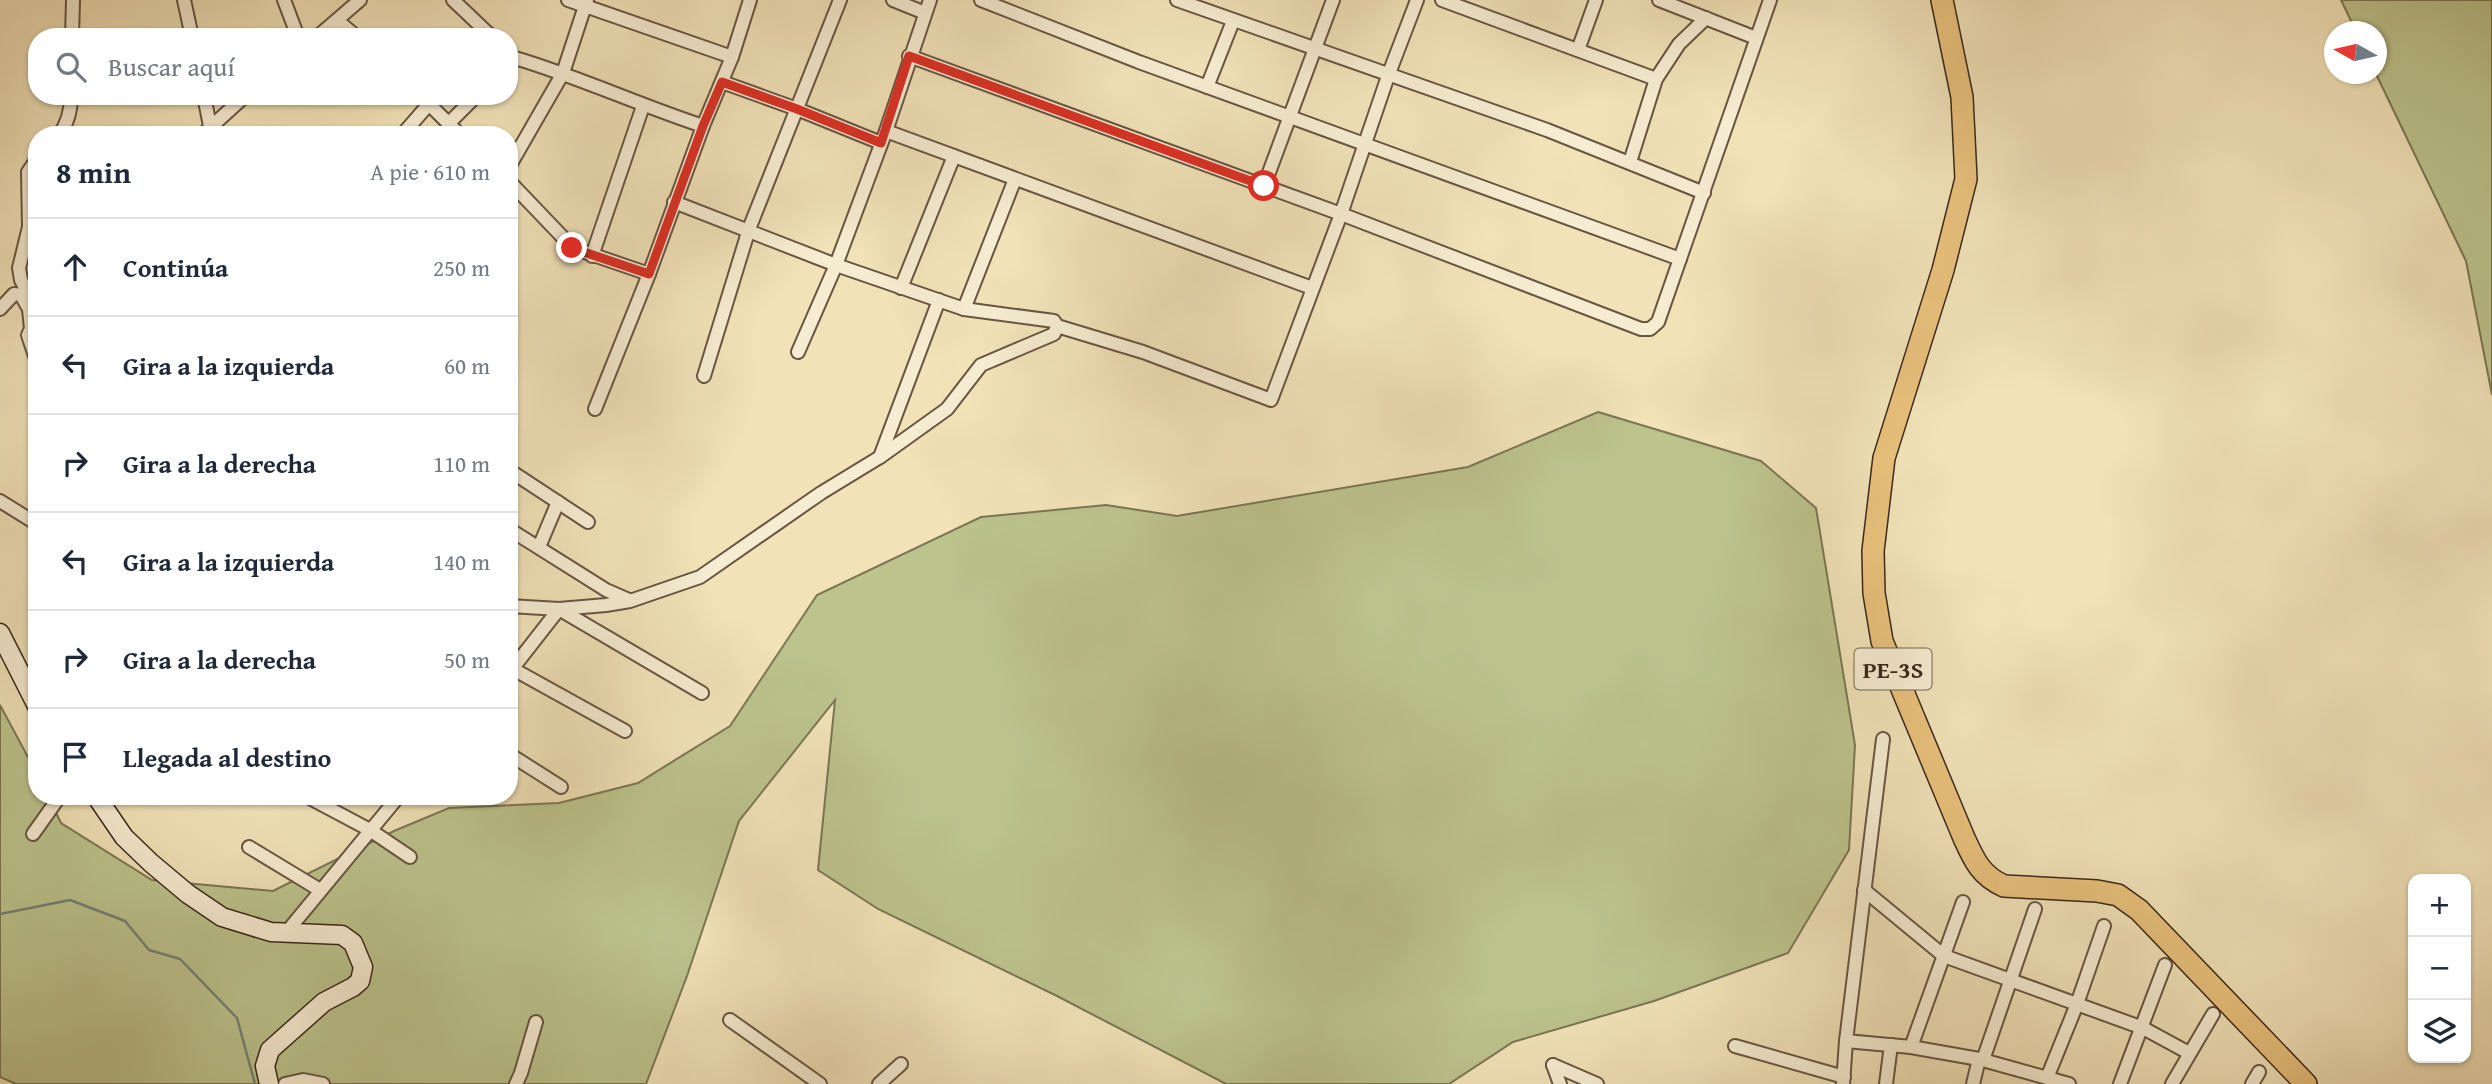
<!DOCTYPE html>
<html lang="es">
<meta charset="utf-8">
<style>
:root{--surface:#fff;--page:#f2f2f3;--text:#1f2937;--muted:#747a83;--line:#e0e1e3}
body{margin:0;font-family:"Gentium Book Plus",serif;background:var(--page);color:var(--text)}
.controls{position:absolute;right:21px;bottom:21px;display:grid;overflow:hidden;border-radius:14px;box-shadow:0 2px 5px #0004}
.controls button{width:63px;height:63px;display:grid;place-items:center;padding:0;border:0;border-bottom:2px solid var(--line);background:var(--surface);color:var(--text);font:35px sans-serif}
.compass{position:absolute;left:2324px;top:21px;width:63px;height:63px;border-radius:50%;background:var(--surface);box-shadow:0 2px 5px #0004;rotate:278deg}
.stop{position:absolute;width:21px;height:21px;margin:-16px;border:5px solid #d93025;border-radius:50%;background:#fff}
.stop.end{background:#d93025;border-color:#fff;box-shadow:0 2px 7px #0008}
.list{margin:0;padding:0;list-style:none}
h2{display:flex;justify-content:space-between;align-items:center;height:91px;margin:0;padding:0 28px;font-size:30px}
h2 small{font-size:23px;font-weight:400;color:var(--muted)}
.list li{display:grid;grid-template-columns:46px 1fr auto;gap:21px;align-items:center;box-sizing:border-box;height:98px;padding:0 28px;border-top:2px solid var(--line)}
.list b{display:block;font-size:26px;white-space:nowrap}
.list em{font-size:23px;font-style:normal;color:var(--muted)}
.icon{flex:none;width:38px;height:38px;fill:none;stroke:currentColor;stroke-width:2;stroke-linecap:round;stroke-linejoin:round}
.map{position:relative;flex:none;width:2492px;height:1084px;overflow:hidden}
.search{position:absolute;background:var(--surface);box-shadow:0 2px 5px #0004;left:28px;top:28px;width:490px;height:77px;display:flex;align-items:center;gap:18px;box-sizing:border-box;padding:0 24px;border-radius:28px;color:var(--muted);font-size:26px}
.panel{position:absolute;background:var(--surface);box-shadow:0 2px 5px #0004;left:28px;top:126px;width:490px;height:679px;border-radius:28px}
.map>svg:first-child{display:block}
.green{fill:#bcc38d;stroke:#7b7654;stroke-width:2}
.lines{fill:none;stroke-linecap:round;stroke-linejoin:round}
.stream{stroke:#748175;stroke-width:2.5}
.street-casing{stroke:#685643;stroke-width:16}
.secondary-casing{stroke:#3a281c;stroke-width:21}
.highway-casing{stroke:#3a281c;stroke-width:24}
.street{stroke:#f6ecd1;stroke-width:12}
.secondary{stroke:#f6ecd1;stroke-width:18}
.highway{stroke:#e8c17c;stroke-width:21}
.route{stroke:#d93025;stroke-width:9}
.labels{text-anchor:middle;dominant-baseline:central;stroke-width:7;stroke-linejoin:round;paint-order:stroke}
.shield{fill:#f6ecd1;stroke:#726352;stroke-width:2}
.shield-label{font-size:24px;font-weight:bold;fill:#3a281c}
</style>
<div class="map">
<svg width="2492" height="1084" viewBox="0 0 2492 1084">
<rect width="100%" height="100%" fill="#f1e2b8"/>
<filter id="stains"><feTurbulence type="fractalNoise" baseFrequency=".00286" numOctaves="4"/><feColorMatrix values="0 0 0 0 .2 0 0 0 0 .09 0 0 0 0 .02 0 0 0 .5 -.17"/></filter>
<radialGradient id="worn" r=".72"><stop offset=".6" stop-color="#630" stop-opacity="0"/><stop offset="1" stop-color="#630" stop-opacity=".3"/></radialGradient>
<g class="green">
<polygon points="2341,0 2492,0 2492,395 2466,261 2376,74 2376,32 2356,31"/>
<polygon points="1598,412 1761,461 1816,508 1855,745 1849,850 1788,953 1654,1001 1513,1042 1449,1084 1226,1084 1057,996 878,909 818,870 835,700 739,821 687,976 646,1084 16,1084 0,1077 0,705 37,774 37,796 48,796 61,823 152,880 273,891 394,831 449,808 559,803 638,783 730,726 817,595 981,517 1106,505 1177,516 1468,467"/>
</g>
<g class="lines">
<polyline class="stream" points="0,914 70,900 125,921 149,950 180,959 237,1018 255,1084"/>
<defs>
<g id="street">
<polyline points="184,0 192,37"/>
<polyline points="284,0 298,37"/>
<polyline points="453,0 492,37"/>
<polyline points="568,0 732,57"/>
<polyline points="893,0 925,13"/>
<polyline points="981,0 1139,62 1680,259"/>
<polyline points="1177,0 1547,130 1704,193"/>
<polyline points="1442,0 1656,79"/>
<polyline points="1659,0 1756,38"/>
<polyline points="338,21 357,37"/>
<polyline points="72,37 73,0"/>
<polyline points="317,37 360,0"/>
<polyline points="1578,50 1596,0"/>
<polyline points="909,56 1341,214 1641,329 1650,329 1658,322 1770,0"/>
<path d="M509 64 515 58C579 77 639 105 703 126"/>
<polyline points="722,82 797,109 881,143"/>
<polyline points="1207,87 1233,21"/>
<polyline points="204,96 210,126 218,135"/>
<polyline points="421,96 460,135"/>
<polyline points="448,124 476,96"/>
<polyline points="886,131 1312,288"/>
<path d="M59 135C68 123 71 111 71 96"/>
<polyline points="202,135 245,96"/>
<polyline points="402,135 429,104"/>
<polyline points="1630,162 1656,79 1679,44 1706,18"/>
<polyline points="509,167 563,73 587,0"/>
<polyline points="509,181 573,248 649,274"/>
<polyline points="1264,186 1333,0"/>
<polyline points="592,256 643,106"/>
<polyline points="901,288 954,156"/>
<polyline points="0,309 14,294 21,295 29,309 31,329"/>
<polyline points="29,309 31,299 21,280 19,268 29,227 28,172 37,159"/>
<polyline points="964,309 1015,179"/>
<polyline points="1057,326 1143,352 1271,400 1341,214 1388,76 1417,0"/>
<polyline points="37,327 31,329 28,335 37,362"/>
<polyline points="798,352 836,265 886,131 930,0"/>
<polyline points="704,376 749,229 840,0"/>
<polyline points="595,409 649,274 703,126 732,57 750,0"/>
<polyline points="880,457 939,300"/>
<polyline points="509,470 588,522"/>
<polyline points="0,501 37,524"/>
<polyline points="509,529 606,590 629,600"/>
<polyline points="539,547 558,502"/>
<polyline points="509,606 559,609 606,605 630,601 700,577 821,493 880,457 947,409 981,365 1054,334 1057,326 1054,321 964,309 836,265 674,202"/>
<polyline points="513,669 625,731"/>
<polyline points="509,673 559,609 702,693"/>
<polyline points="509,754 561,787"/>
<polyline points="306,796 370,830 410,857"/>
<polyline points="33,834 60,796"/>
<polyline points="249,847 320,890"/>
<polyline points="1864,890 1944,956 2143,1028 2189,1053"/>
<polyline points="285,934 399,796"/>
<polyline points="730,1020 820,1084"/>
<polyline points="1846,1041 1911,1047 1979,1059 2069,1084"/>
<polyline points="1735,1046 1844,1077"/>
<polyline points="1911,1047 1963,902"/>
<polyline points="1983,1060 2035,909"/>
<polyline points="1553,1065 1597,1084"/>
<polyline points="1553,1065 1560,1084"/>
<polyline points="2047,1078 2077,1004 2104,926"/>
<polyline points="285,1084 303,1080 323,1084"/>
<polyline points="516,1084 521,1073 536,1022"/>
<polyline points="879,1084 901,1064"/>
<polyline points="1843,1084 1846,1041 1883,739"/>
<polyline points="1886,1084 1891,1045"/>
<polyline points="1973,1084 1979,1059"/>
<polyline points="2120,1084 2165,965"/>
<polyline points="2172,1084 2213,1014"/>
<polyline points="2252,1084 2259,1072"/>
</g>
<g id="secondary">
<polyline points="0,633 37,706"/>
<polyline points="96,796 124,837 151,863 188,894 222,917 271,932 342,935 353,943 363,967 360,981 353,987 324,1002 270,1050 265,1066 269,1084"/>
</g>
<path id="highway" d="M1942 0 1962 97 1966 179 1943 270 1884 458 1873 551 1874 593 1882 641 1964 838C1974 860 1981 876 2004 886L2097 891 2118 895 2139 910 2306 1084"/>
</defs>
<use href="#street" class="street-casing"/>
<use href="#secondary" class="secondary-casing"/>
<use href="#highway" class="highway-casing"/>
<use href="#street" class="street"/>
<use href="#secondary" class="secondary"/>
<use href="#highway" class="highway"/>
</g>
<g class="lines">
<polyline class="route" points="572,248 649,274 703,126 722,82 797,109 881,143 909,56 1264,186"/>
</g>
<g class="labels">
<rect class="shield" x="1854.5" y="648.5" width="77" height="41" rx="5"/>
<g class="shield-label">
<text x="1893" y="669">PE-3S</text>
</g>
</g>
<rect width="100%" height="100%" filter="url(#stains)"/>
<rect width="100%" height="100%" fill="url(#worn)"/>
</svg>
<div class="controls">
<button>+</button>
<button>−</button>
<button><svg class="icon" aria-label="layers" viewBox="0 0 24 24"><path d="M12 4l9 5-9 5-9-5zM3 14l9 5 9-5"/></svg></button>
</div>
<svg class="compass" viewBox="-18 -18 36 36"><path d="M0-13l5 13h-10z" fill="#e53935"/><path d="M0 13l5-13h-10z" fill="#747a83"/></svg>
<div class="stop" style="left:1264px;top:186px"></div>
<div class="stop end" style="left:572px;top:248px"></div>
<div class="search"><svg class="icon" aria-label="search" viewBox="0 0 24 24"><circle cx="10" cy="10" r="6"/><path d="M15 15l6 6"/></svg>Buscar aquí</div>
<section class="panel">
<h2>8 min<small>A pie · 610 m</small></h2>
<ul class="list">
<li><svg class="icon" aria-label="ahead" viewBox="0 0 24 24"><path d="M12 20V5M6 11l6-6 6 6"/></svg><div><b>Continúa</b></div><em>250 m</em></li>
<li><svg class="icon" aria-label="left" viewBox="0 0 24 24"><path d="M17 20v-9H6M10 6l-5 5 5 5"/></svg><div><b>Gira a la izquierda</b></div><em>60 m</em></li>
<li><svg class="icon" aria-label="right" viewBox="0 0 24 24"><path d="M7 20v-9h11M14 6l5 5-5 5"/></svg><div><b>Gira a la derecha</b></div><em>110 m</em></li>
<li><svg class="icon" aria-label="left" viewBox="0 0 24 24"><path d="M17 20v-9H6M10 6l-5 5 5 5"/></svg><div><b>Gira a la izquierda</b></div><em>140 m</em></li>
<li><svg class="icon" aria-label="right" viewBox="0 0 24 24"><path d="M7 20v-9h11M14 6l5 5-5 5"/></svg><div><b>Gira a la derecha</b></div><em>50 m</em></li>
<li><svg class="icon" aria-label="arrive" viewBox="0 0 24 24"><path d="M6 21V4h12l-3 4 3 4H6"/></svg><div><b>Llegada al destino</b></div></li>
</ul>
</section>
</div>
